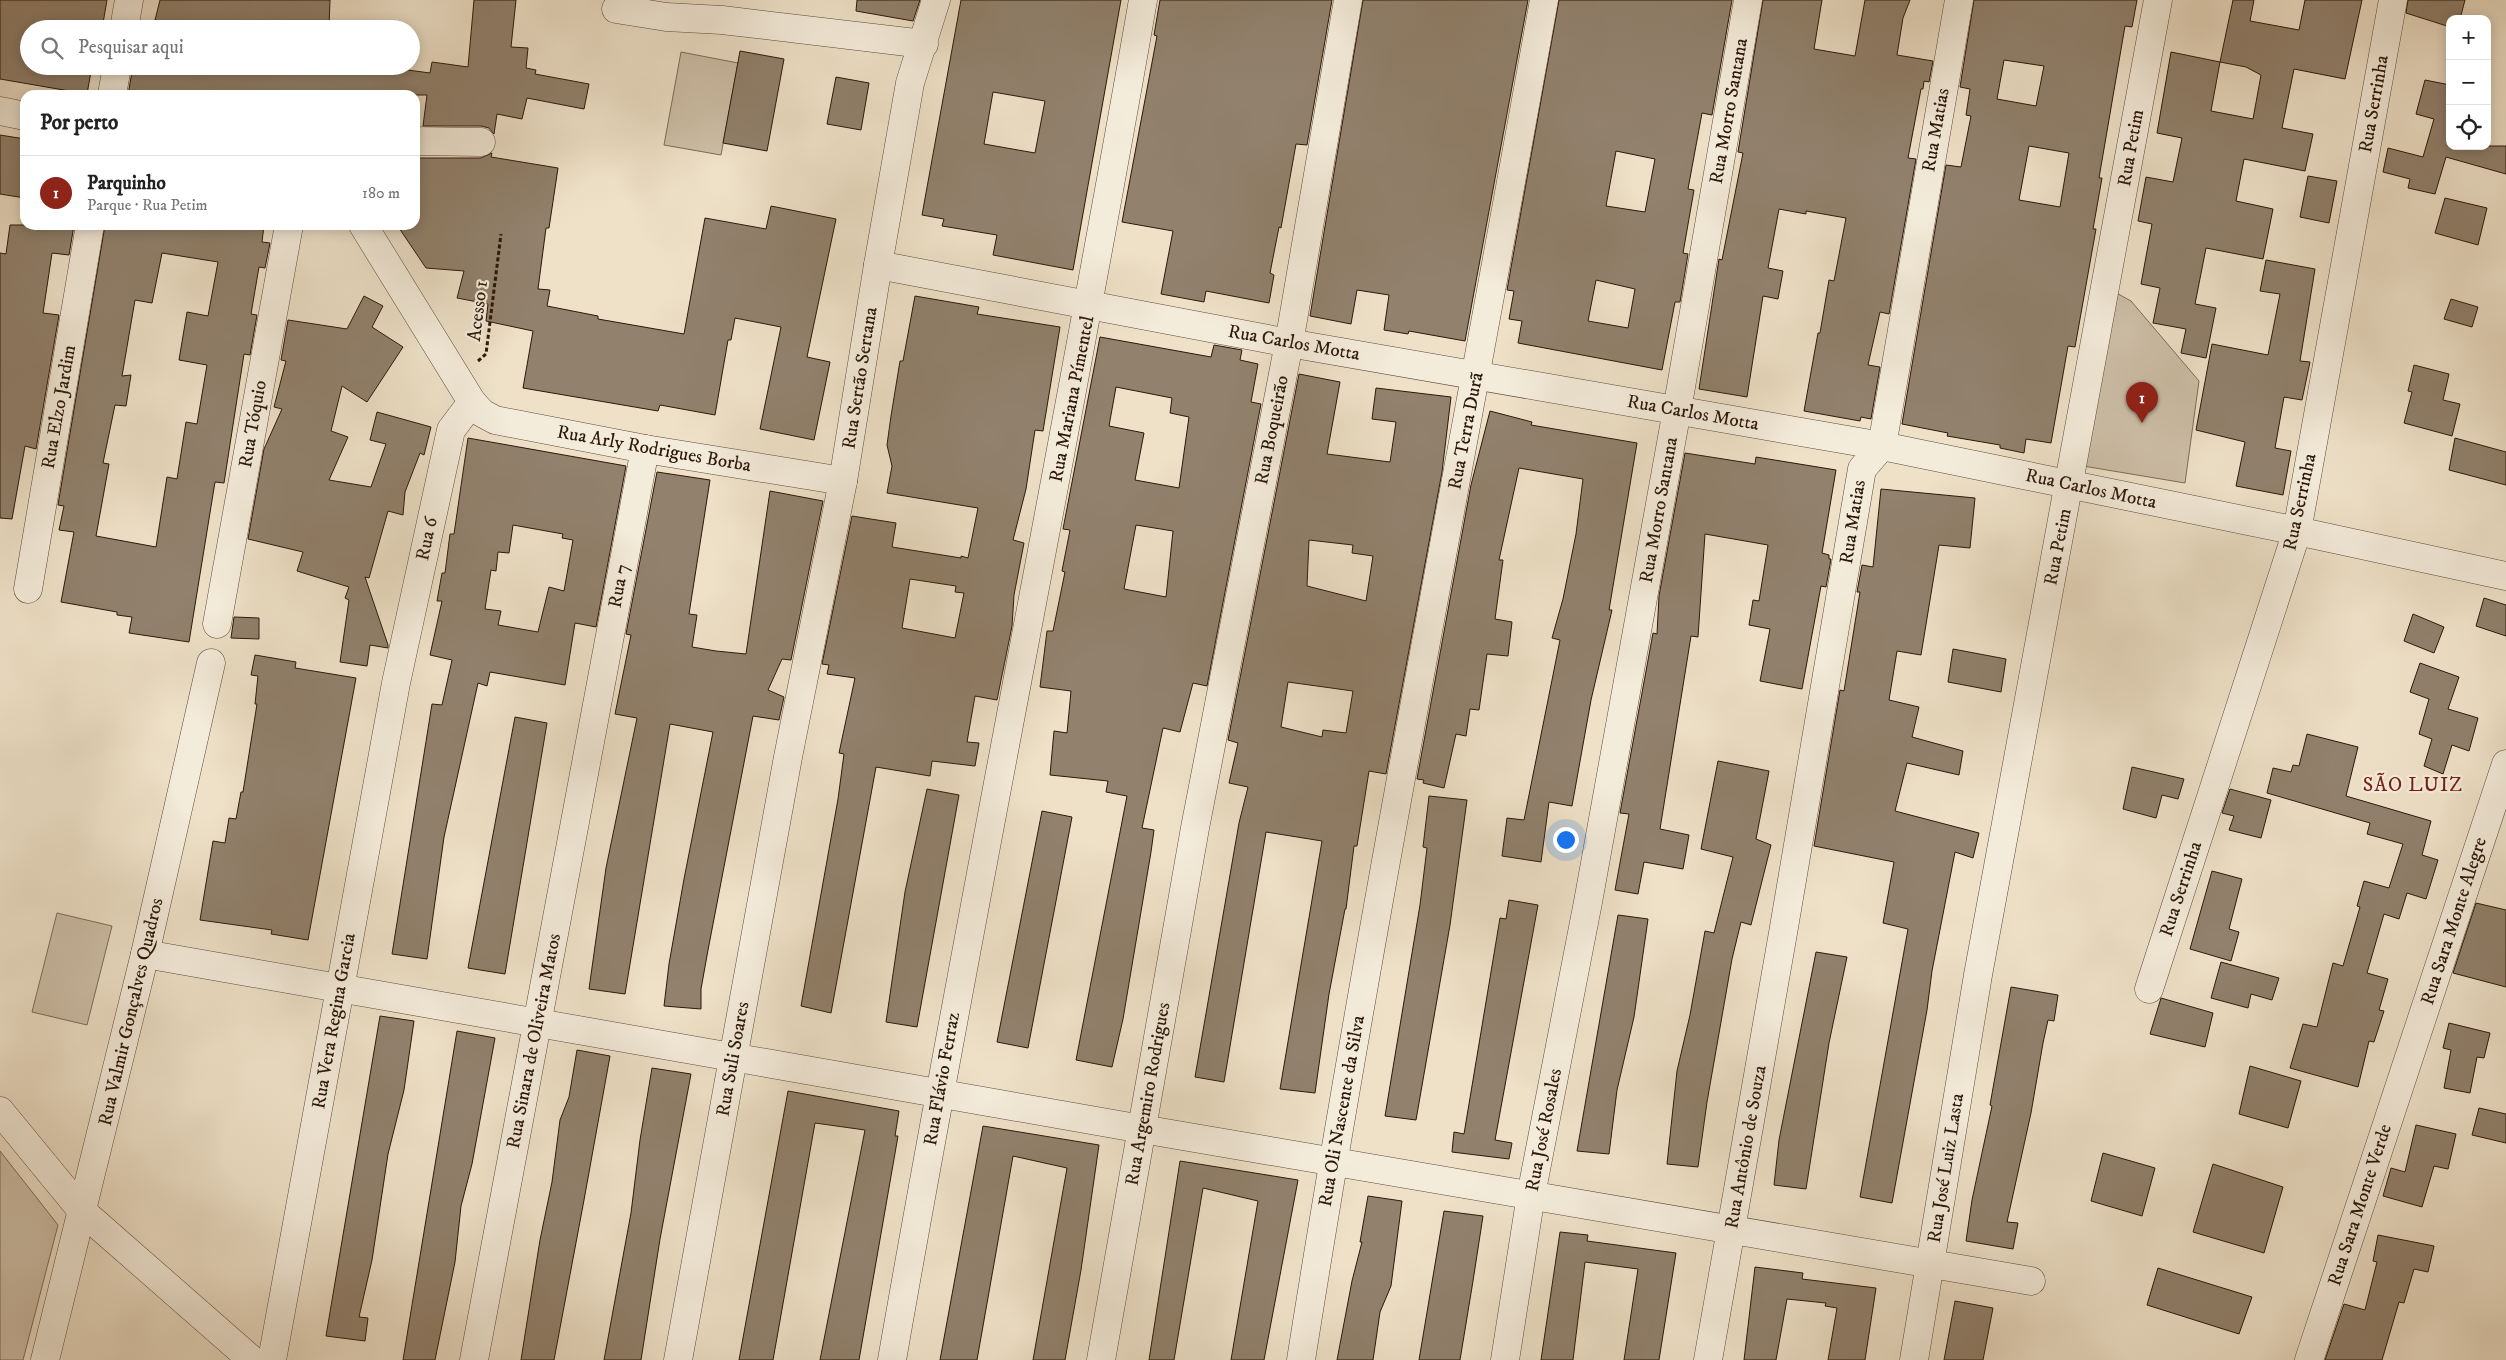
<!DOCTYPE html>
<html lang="pt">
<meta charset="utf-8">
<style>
:root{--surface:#fff;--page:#f6f6f6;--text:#222;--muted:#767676;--line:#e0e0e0;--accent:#8f2418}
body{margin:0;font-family:"IM FELL DW Pica",serif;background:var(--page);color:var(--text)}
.controls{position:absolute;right:15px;top:15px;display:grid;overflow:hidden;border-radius:10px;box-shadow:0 2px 12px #0003}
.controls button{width:45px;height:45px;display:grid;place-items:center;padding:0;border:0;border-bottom:1px solid var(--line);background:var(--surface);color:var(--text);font:25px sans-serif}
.you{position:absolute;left:1565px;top:839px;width:18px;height:18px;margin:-12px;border:4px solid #fff;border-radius:50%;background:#1a73e8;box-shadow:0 0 0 8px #1a73e833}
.badge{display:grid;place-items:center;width:32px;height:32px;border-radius:50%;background:var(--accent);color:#fff;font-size:16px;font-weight:700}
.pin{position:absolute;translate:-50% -41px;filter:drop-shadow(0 1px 2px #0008)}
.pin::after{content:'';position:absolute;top:26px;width:18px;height:15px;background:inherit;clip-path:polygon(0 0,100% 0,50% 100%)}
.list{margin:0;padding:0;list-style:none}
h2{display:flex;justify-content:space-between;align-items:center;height:65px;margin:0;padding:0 20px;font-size:21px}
h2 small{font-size:16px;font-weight:400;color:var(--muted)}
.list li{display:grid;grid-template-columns:32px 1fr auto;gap:15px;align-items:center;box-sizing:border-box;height:75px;padding:0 20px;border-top:1px solid var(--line)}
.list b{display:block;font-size:19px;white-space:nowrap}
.list p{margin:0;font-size:16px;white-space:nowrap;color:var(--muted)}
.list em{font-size:16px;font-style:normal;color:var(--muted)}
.icon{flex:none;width:28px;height:28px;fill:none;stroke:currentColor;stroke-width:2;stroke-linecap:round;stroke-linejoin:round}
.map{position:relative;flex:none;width:2506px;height:1360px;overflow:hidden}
.search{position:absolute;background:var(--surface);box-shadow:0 2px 12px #0003;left:20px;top:20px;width:400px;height:55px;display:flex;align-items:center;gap:12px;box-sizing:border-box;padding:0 18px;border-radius:28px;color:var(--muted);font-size:19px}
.panel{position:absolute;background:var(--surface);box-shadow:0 2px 12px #0003;left:20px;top:90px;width:400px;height:140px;border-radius:15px}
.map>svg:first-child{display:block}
.green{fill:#cdbfa8;stroke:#7c6c59}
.building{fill:#91816d;stroke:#2c180a;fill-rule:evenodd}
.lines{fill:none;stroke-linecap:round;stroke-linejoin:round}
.minor-casing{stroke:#5c4a3a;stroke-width:29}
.path{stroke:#2c180a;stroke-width:3;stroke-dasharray:4 2.5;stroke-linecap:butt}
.minor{stroke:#f4ecdb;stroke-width:28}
.labels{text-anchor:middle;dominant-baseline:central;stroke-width:4.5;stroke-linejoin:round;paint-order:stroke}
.street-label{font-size:19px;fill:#2c180a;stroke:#f4ecdb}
.neighbourhood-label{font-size:20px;letter-spacing:1px;fill:#7a1f14;stroke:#f4ecdb}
</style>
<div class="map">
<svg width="2506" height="1360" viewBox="0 0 2506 1360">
<rect width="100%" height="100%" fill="#eee1c8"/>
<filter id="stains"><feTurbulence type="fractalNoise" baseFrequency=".004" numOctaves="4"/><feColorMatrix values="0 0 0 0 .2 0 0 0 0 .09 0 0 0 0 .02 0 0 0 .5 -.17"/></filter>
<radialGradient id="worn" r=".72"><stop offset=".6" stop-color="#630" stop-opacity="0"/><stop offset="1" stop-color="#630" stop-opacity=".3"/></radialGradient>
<g class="green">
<polygon points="681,52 738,63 721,155 664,145"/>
<polygon points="2111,290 2131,301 2199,381 2185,483 2083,466"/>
<polygon points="57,913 112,926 87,1025 32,1012"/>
<polygon points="0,1151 58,1225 23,1360 0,1360"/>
</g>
<g class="building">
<polygon points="0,0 107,0 102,29 29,29 29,66 92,66 87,94 0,79"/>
<polygon points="160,0 330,0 329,26 276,25 276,29 175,29 176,24 155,20"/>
<polygon points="474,0 516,0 511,47 528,48 526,68 536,70 535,74 589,84 584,109 527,98 522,119 497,114 494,134 489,128 481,126 423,126 427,95 128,95 133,66 378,66 430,73 432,62 468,67"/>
<polygon points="857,0 920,0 913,21 856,11"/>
<path d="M961 0H1121L1073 270 993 255 997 235 942 226 944 219 922 215ZM993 92 1045 101 1035 153 984 144Z"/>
<polygon points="1160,0 1332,0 1307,145 1296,144 1281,228 1279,227 1270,273 1274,275 1269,303 1206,291 1204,302 1161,294 1173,231 1122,222 1157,36 1154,35"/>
<polygon points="1363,0 1528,0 1465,341 1409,331 1408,334 1384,330 1389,295 1357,290 1351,324 1310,316"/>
<path d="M1559 0H1732L1712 115 1702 113 1688 189 1694 190 1683 253 1688 254 1680 302H1675L1662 370 1518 343 1522 321 1509 319 1514 291 1507 290ZM1616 151 1655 159 1645 212 1606 206ZM1596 280 1635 289 1628 328 1588 321Z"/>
<polygon points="1763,0 1822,0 1814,49 1855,56 1865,0 1910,0 1903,18 1897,55 1933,61 1929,82 1924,81 1923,89 1921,89 1908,158 1916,159 1889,314 1880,312 1868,365 1880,367 1871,419 1861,417 1860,421 1804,411 1818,333 1820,333 1829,280 1834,281 1846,218 1806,211 1806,214 1779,209 1768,268 1783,271 1778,299 1763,296 1747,397 1699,389 1719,259 1722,260 1743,153 1738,152"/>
<path d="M1974 0H2137L2132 27 2125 26 2099 178H2102L2093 229H2096L2075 347 2068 346 2051 443 2026 439 2024 453 2000 448V445L1947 436 1948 433 1902 424 1946 165 1961 167 1971 116 1966 115 1970 89 1960 87ZM2004 60 2044 66 2036 106 1997 99ZM2029 146 2069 153 2060 207 2019 200Z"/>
<path d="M2233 0H2254L2250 21 2299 30 2305 0H2362L2345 79 2294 69 2282 128 2313 134 2305 171 2244 159 2236 201 2273 209 2263 259 2206 248 2195 304 2216 308 2206 358 2181 353 2186 329 2153 323 2160 288 2141 284 2152 224 2138 221 2146 177 2173 182 2182 138 2157 133 2171 52 2220 62ZM2220 62 2246 67 2261 75 2253 119 2211 111Z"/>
<polygon points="2408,0 2465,0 2460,19 2450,19 2450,27 2406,13"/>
<polygon points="740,51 784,59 767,151 723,143"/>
<polygon points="836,77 869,83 861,130 827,124"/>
<polygon points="2425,80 2450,85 2450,146 2506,146 2506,174 2446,157 2435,194 2408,188 2410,179 2383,172 2388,148 2423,157 2434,119 2416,114"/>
<polygon points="0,135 25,139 25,198 0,194"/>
<polygon points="492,153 491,157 558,168 549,228 546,228 538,289 550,290 547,306 598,316 598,319 684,334 705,218 766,229 771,206 836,219 807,357 830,362 814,440 760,429 781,327 735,318 731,340 728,340 715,415 660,405 658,411 523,388 533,331 486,321 488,304 457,298 464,271 426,268 397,225 415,225 415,158 481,158"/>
<polygon points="2308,176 2337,181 2329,223 2300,217"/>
<polygon points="2445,198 2487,208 2478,245 2435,233"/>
<polygon points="10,225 74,225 69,255 52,253 43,313 59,315 36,449 25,446 12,519 0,518 0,253 6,254"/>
<path d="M105 225H264L262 242 270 243 265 268 259 267 251 314 257 315 250 355 244 354 224 483 215 482 189 642 129 633 132 617 117 615V612L61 602 74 532 59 530 64 506 58 505ZM162 253 218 262 208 316 187 312 179 360 207 365 197 424 186 422 177 479 167 477 156 547 96 536 109 464 103 463 115 405 126 406 131 375 122 376 135 300 152 303Z"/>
<polygon points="2266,260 2315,269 2300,361 2310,362 2302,400 2284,397 2275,448 2291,451 2283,495 2236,486 2245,442 2196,430 2212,344 2268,355 2280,294 2260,291"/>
<polygon points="364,296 383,306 372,327 403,347 367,402 342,386 331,431 348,437 329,480 371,487 386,444 370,440 377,412 431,427 424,455 420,453 405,492 403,515 388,511 369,578 365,577 388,645 388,648 370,645 367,666 340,662 349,600 345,598 349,587 297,571 303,552 248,539 264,449 282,409 274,407 286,361 281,360 288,320 347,329"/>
<path d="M915 296 979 307 977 314 1060 327 1043 431 1035 430 1026 489 1013 540 1024 543 1014 595 1012 626 997 700 975 696 967 742 979 743 975 766 932 761 930 776 876 767 831 1013 801 1006 838 799 844 754 839 753 855 678 827 674 829 665 822 664 852 516 896 523 892 547 961 558V556L968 558 978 508 887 493 892 466 887 445 891 416 900 361H903ZM910 579 956 586 955 592 964 593 955 638 902 628Z"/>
<polygon points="2451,299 2478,307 2472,327 2444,319"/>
<path d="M1100 337 1211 357 1214 345 1242 350 1240 360 1258 364 1251 402 1261 404 1207 686 1193 683 1180 732 1163 728 1142 828 1154 830 1151 852 1123 1019 1112 1067 1076 1060 1127 796 1106 792 1108 781 1050 775 1054 731 1067 733 1071 691 1040 687 1047 631H1053L1065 572 1062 571 1070 530 1063 529ZM1116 387 1172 398 1170 413 1189 417 1179 488 1135 480 1144 433 1109 426ZM1136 525 1173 531 1166 597 1124 589Z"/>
<polygon points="2414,365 2449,374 2443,400 2460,404 2452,436 2404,423 2412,392 2408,391"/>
<path d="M1299 374 1340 382 1327 454 1390 462 1396 422 1372 419 1376 388 1451 397 1442 472 1386 774 1369 771 1357 846H1354L1346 909H1345L1329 994 1315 1093 1280 1089 1322 841 1266 832 1224 1082 1195 1077 1239 823 1248 787 1229 783 1238 743 1228 740ZM1309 540 1353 545 1352 553 1373 556 1366 601 1307 586ZM1288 682 1353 691 1346 733 1323 730 1322 737 1281 727Z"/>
<polygon points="1490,411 1532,422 1531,425 1637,443 1609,610 1612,610 1591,700 1572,806 1549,802 1541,862 1502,856 1507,818 1524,820 1560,640 1552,638 1563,599 1576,534 1583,479 1519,468 1499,560 1503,560 1495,619 1512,622 1508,656 1487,654 1479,710 1470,709 1466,736 1456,734 1444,788 1423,783 1424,780 1417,779 1471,485"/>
<path d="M468 438 626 466 596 627 575 623 565 685 490 672 487 686 478 683 444 837 427 959 392 954 432 704 442 705 452 660 430 655 442 601H437L442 573H445L450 534H454ZM513 525 563 534 562 538 573 540 564 591 549 587 538 632 498 625 501 611 485 609 491 570 496 571 498 552 509 553Z"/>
<polygon points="2455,438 2506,452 2506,485 2449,470"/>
<polygon points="1685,453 1755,464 1756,457 1836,470 1822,553 1829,555 1829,559 1831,559 1826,587 1821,586 1802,689 1760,681 1770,629 1749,625 1753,600 1759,601 1768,545 1705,534 1698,637 1691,636 1660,829 1689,835 1683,869 1644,862 1638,894 1615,890 1629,814 1620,813 1653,633 1657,634 1659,596"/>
<polygon points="657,472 710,480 689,614 697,615 692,647 716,651 746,654 770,491 823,501 791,660 782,659 768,690 784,697 779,720 753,716 708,950 701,989 701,1009 664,1006 669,964 684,879 713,732 670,724 625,994 589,989 606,868 637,718 615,714 631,635 626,634"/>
<polygon points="1881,489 1975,498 1970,548 1939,545 1921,655 1897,651 1889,700 1919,707 1912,737 1963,751 1959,775 1907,763 1895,811 1979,833 1973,858 1955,852 1932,971 1927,1010 1892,1203 1860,1197 1908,929 1883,923 1894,862 1814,846 1840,690 1844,691 1860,592 1857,592 1862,565 1873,567"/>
<polygon points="2484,598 2506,605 2506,636 2476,626"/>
<polygon points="2413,614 2444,627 2434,653 2404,641"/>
<polygon points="234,617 259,618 259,639 231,638"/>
<polygon points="1953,649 2006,659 2001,692 1948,682"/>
<polygon points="255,655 296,662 295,668 356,678 308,940 271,934 272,930 200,920 213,841 225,843 229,818 236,819 241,792 243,792 257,704 255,704 258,676 251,675"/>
<polygon points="2420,663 2459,677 2448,709 2478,718 2469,751 2452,745 2443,774 2424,766 2432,739 2419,734 2429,699 2410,692"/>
<polygon points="515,717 547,723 505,974 468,968"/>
<polygon points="2307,734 2358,747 2346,796 2431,821 2422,855 2438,860 2426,899 2407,893 2399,919 2384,914 2367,973 2388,979 2379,1010 2384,1011 2374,1042 2369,1041 2358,1087 2290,1068 2303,1024 2317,1027 2333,963 2343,966 2360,907 2357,906 2364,881 2389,888 2403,844 2367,834 2370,823 2267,793 2273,768 2291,772 2293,765 2299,766"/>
<polygon points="1718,761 1769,771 1756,839 1771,845 1751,925 1741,922 1732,959 1707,1102 1698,1167 1667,1164 1677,1071 1690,1015 1705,931 1714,933 1733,857 1701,849"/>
<polygon points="2132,767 2184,779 2178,799 2162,795 2156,818 2123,809"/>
<polygon points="927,789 959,795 917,1027 886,1022 905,892"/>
<polygon points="2230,789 2271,800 2261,838 2229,830 2234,816 2222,813"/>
<polygon points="1429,796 1467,800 1450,925 1416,1120 1385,1116 1420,905 1427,848 1423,847"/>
<polygon points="1042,811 1072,817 1028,1048 997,1042"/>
<polygon points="2212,871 2242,879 2229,929 2239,932 2231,961 2190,949"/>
<polygon points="1509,900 1538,905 1495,1140 1512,1143 1509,1159 1452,1152 1454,1132 1464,1134 1500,918 1506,919"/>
<polygon points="2476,903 2506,910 2506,987 2453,973"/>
<polygon points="1618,915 1648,919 1634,1017 1617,1090 1609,1154 1577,1151"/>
<polygon points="1816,952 1847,957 1829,1043 1806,1189 1774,1185 1779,1140"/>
<polygon points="2221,962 2279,978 2272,1000 2251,994 2248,1008 2211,998"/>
<polygon points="2011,987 2058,995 2054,1021 2048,1020 2043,1043 2031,1113 2007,1222 2018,1223 2013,1249 1966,1241 1972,1200 1992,1106 1990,1105"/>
<polygon points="2161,998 2213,1013 2205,1047 2150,1034"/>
<polygon points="380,1016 414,1021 404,1090 388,1154 372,1260 359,1317 368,1318 365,1341 326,1336"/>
<polygon points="2449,1023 2490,1033 2484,1058 2477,1057 2470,1093 2444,1088 2451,1050 2443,1048"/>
<polygon points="457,1031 495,1038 472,1164 461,1206 455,1262 435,1360 403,1360"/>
<polygon points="577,1050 610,1056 584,1200 554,1360 521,1360 540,1240 552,1182 560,1120 569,1097"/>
<polygon points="2250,1066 2301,1081 2288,1128 2239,1114"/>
<polygon points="652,1068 691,1074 660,1239 641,1360 604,1360 631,1213 640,1140"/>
<polygon points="788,1091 899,1111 895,1136 898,1136 859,1360 820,1360 865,1130 815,1123 773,1360 739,1360"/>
<polygon points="2479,1108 2506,1114 2506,1143 2472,1135"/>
<polygon points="2416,1125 2456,1134 2448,1169 2434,1166 2422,1207 2383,1196 2391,1168 2405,1172"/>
<polygon points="983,1126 1099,1145 1081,1270 1065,1360 1033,1360 1067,1168 1013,1156 977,1360 940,1360"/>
<polygon points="2103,1153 2155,1168 2142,1216 2091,1201"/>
<polygon points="1180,1161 1298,1180 1264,1360 1231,1360 1258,1201 1203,1188 1174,1360 1149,1360"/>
<polygon points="2213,1164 2283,1187 2264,1253 2193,1232"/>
<polygon points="1368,1196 1402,1201 1391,1286 1380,1312 1373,1360 1337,1360 1352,1281 1362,1242 1360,1242"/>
<polygon points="1444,1211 1483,1216 1473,1281 1460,1360 1419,1360"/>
<polygon points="1560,1232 1588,1235 1587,1241 1676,1253 1659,1360 1624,1360 1638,1269 1585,1262 1573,1360 1541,1360"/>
<polygon points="2378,1235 2434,1246 2428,1272 2414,1269 2404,1303 2399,1302 2382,1360 2325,1360 2344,1304 2365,1310 2377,1262 2373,1261"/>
<polygon points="1755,1267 1803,1273 1802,1279 1876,1288 1865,1360 1828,1360 1837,1308 1825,1306 1826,1303 1787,1299 1776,1360 1744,1360"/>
<polygon points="2158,1268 2252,1297 2239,1334 2147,1305"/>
<polygon points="1955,1301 1993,1308 1983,1360 1944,1360"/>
</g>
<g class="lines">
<defs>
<g id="minor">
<polyline points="616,9 666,17 722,20 924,44"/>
<polyline points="124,29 129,0"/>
<polyline points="112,95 117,66"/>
<polyline points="0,111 25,116"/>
<polyline points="415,141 481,142"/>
<polyline points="363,225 472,402 482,413 495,420 645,449 843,481"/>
<polyline points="878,265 1289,343 1882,446 2297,531 2506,576"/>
<polyline points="28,589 90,225"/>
<polyline points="217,624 289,225"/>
<polyline points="145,954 1142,1129 2031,1281"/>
<polyline points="2149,989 2297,531 2393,0"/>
<polyline points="0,1111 83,1212 252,1360"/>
<polyline points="45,1360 145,954 211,663"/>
<polyline points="272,1360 396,683 451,430 472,402"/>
<polyline points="474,1360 645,449"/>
<polyline points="678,1360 788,757 843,481 878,265 910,83 936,0"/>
<path d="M892 1360C971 906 1064 454 1143 0"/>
<polyline points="1101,1360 1195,828 1289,343 1348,0"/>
<path d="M1301 1360C1373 905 1463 453 1544 0"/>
<polyline points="1505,1360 1531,1195 1588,902 1677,410 1748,0"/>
<polyline points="1708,1360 1783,933 1862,469 1882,446 1959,0"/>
<polyline points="1914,1360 1978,975 2158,0"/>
<polyline points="2309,1360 2506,764"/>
</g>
</defs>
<use href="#minor" class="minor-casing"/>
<polyline class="path" points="478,361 486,354 501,234"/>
<use href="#minor" class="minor"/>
</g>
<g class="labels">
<g class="street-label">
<text transform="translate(2374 104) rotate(-80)">Rua Serrinha</text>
<text transform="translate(1729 111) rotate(-80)">Rua Morro Santana</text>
<text transform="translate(1936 130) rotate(-80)">Rua Matias</text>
<text transform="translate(2131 148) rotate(-80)">Rua Petim</text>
<text transform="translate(478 311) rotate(-83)">Acesso 1</text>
<text transform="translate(1294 343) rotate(10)">Rua Carlos Motta</text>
<text transform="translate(860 378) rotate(-81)">Rua Sertão Sertana</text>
<text transform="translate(1072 399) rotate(-79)">Rua Mariana Pímentel</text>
<text transform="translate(59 407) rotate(-80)">Rua Elzo Jardim</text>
<text transform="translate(1693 413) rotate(10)">Rua Carlos Motta</text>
<text transform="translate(253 424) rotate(-80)">Rua Tóquio</text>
<text transform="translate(1272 430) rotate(-79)">Rua Boqueirão</text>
<text transform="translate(1466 431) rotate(-79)">Rua Terra Durã</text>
<text transform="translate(654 449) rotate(10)">Rua Arly Rodrigues Borba</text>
<text transform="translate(2091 489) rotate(12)">Rua Carlos Motta</text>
<text transform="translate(2300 502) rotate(-78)">Rua Serrinha</text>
<text transform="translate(1659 510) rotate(-80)">Rua Morro Santana</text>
<text transform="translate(1853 522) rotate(-81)">Rua Matias</text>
<text transform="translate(427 539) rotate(-78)">Rua 6</text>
<text transform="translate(2058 547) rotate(-79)">Rua Petim</text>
<text transform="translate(619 586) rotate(-79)">Rua 7</text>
<text transform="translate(2181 889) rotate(-72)">Rua Serrinha</text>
<text transform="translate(2454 921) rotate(-72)">Rua Sara Monte Alegre</text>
<text transform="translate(131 1012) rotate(-77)">Rua Valmir Gonçalves Quadros</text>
<text transform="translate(334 1021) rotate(-80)">Rua Vera Regina Garcia</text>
<text transform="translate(534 1041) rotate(-79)">Rua Sinara de Oliveira Matos</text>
<text transform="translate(733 1059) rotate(-80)">Rua Suli Soares</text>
<text transform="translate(942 1079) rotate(-80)">Rua Flávio Ferraz</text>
<text transform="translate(1148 1094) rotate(-80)">Rua Argemiro Rodrigues</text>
<text transform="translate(1342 1111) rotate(-80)">Rua Oli Nascente da Silva</text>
<text transform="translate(1544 1130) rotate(-79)">Rua José Rosales</text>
<text transform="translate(1746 1147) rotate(-80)">Rua Antônio de Souza</text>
<text transform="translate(1946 1168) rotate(-81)">Rua José Luiz Lasta</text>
<text transform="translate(2360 1205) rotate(-72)">Rua Sara Monte Verde</text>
</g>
<g class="neighbourhood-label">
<text x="2413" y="785">SÃO LUIZ</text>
</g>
</g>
<rect width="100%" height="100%" filter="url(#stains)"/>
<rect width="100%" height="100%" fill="url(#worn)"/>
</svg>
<div class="controls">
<button>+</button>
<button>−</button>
<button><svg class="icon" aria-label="locate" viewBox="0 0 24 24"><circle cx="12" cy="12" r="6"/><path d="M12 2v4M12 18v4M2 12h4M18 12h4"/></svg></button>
</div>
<div class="you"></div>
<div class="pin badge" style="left:2142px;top:423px">1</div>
<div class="search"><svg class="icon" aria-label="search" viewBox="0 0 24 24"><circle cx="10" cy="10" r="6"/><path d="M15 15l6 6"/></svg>Pesquisar aqui</div>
<section class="panel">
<h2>Por perto<small></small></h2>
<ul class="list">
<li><span class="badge">1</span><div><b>Parquinho</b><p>Parque · Rua Petim</p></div><em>180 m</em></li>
</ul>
</section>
</div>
